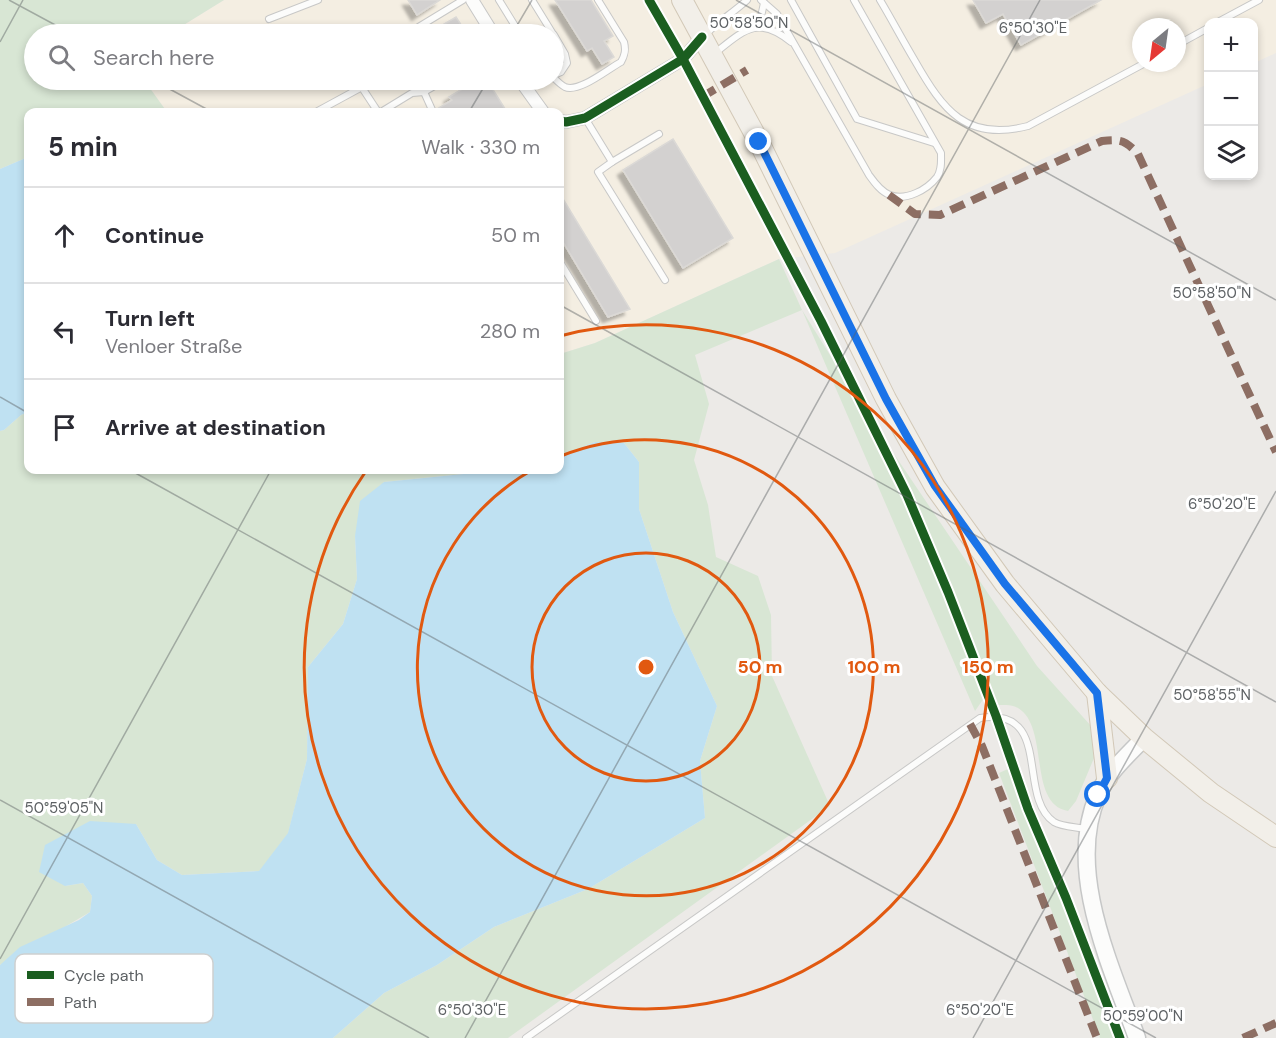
<!DOCTYPE html>
<meta charset="utf-8">
<style>
:root{--surface:#fff;--page:#f2f2f3;--text:#2b2b33;--muted:#7c7c81;--line:#e1e1e2}
body{margin:0;font-family:"DM Sans",sans-serif;background:var(--page);color:var(--text)}
.controls{position:absolute;right:18px;top:18px;display:grid;overflow:hidden;border-radius:12px;box-shadow:0 3px 9px #0003}
.controls button{width:54px;height:54px;display:grid;place-items:center;padding:0;border:0;border-bottom:2px solid var(--line);background:var(--surface);color:var(--text);font:30px sans-serif}
.compass{position:absolute;left:1132px;top:18px;width:54px;height:54px;border-radius:50%;background:var(--surface);box-shadow:0 3px 9px #0003;rotate:209deg}
.stop{position:absolute;width:18px;height:18px;margin:-14px;border:4px solid #1a73e8;border-radius:50%;background:#fff}
.stop.end{background:#1a73e8;border-color:#fff;box-shadow:0 2px 6px #0008}
.list{margin:0;padding:0;list-style:none}
h2{display:flex;justify-content:space-between;align-items:center;height:78px;margin:0;padding:0 24px;font-size:26px}
h2 small{font-size:20px;font-weight:400;color:var(--muted)}
.list li{display:grid;grid-template-columns:39px 1fr auto;gap:18px;align-items:center;box-sizing:border-box;height:96px;padding:0 24px;border-top:2px solid var(--line)}
.list b{display:block;font-size:22px;white-space:nowrap}
.list p{margin:0;font-size:20px;white-space:nowrap;color:var(--muted)}
.list em{font-size:20px;font-style:normal;color:var(--muted)}
.icon{flex:none;width:33px;height:33px;fill:none;stroke:currentColor;stroke-width:2;stroke-linecap:round;stroke-linejoin:round}
.map{position:relative;flex:none;width:1276px;height:1038px;overflow:hidden}
.search{position:absolute;background:var(--surface);box-shadow:0 3px 9px #0003;left:24px;top:24px;width:540px;height:66px;display:flex;align-items:center;gap:15px;box-sizing:border-box;padding:0 21px;border-radius:33px;color:var(--muted);font-size:22px}
.panel{position:absolute;background:var(--surface);box-shadow:0 3px 9px #0003;left:24px;top:108px;width:540px;height:366px;border-radius:12px}
.map>svg:first-child{display:block}
.commercial{fill:#f4eee2;fill-rule:evenodd}
.green{fill:#d8e6d4}
.water{fill:#bfe1f2}
.building{fill:#d3d1d0;stroke:#dbd9d6;stroke-width:1.5;filter:url(#shadow)}
.lines{fill:none;stroke-linecap:round;stroke-linejoin:round}
.service-casing{stroke:#c8c8c7;stroke-width:8}
.minor-casing{stroke:#c8c8c7;stroke-width:14}
.secondary-casing{stroke:#c6c7c7;stroke-width:19}
.primary-casing{stroke:#d2c8b7;stroke-width:22}
.service{stroke:#fcfcfb;stroke-width:6}
.minor{stroke:#fcfcfb;stroke-width:12}
.secondary{stroke:#fcfcfb;stroke-width:16}
.primary{stroke:#f2efe9;stroke-width:20}
.quiet{stroke:#8d6e63;stroke-width:8;stroke-dasharray:15 8;stroke-linecap:butt}
.cycleway-casing{stroke:#fff;stroke-width:13}
.cycleway{stroke:#1b5e20;stroke-width:9}
.route{stroke:#1a73e8;stroke-width:8}
.ticks{fill:none;stroke:#5d6164;stroke-width:1.5;stroke-opacity:0.45}
.ring{fill:none;stroke:#e15910;stroke-width:3}
.key{fill:#fff;stroke:#ced0d0;stroke-width:1.5}
.key-label{font-size:16px;fill:#5d6164}
.ticks-label{font-size:15px;text-anchor:middle;fill:#5d6164;stroke:#fff;stroke-width:6;stroke-linejoin:round;paint-order:stroke}
.centre{fill:#e15910;stroke:#fff;stroke-width:3}
.ring-label{font-size:18px;text-anchor:middle;font-weight:bold;fill:#e15910;stroke:#fff;stroke-width:6;stroke-linejoin:round;paint-order:stroke}
</style>
<div class="map">
<svg width="1276" height="1038" viewBox="0 0 1276 1038">
<defs>
<filter id="shadow"><feDropShadow dx="-5.5" dy="5.5" stdDeviation="1.5" flood-color="#0004"/></filter>
</defs>
<rect width="100%" height="100%" fill="#eceae7"/>
<path class="commercial" d="M224 0H1276V53L1254 63V22H1208V84L835 253 779 259 595 343 560 354V112H167L144 80H554V34H169ZM1141 27H1177V63H1141Z"/>
<g class="green">
<polygon points="0,0 224,0 169,34 34,34 34,80 144,80 167,112 28,112 28,157 0,169"/>
<path d="M779 259 802 310 861 405 1037 666 1092 727 1094 758 1076 801 1068 811C1027 804 1050 727 1018 708 1012 704 1002 705 995 705L989 691 975 711 802 310 695 355 709 404 694 460 708 505 716 557 758 576 771 615 772 676 830 806 508 1038H333L384 993 437 965 494 927 588 889 705 818 700 761 717 706 673 612 639 509V462L624 443 595 442 560 456V354L595 343Z"/>
<polygon points="28,412 28,470 503,470 384,482 355,536 357,579 343,624 308,667 307,759 288,834 260,871 182,875 157,860 136,824 65,886 83,883 92,896 90,912 0,965 0,431 4,430 21,415"/>
<polygon points="1010,768 1118,1038 1100,1038 999,773"/>
</g>
<g class="water">
<polygon points="28,157 28,412 21,415 4,430 0,431 0,169"/>
<polygon points="595,442 624,443 639,462 639,509 673,612 717,706 700,761 705,818 588,889 494,927 437,965 384,993 333,1038 0,1038 0,965 20,947 79,920 90,912 92,896 83,883 65,886 39,872 45,845 90,821 136,824 157,860 182,875 259,871 288,833 307,759 308,667 343,624 357,579 355,536 360,501 384,482 503,470 560,470 560,456"/>
</g>
<g class="building">
<polygon points="408,0 440,0 417,15"/>
<polygon points="555,0 591,0 613,36 604,41 614,57 602,64 592,48 587,51"/>
<polygon points="973,0 1101,0 1021,45 1003,14 986,23"/>
<polygon points="456,17 467,34 427,34"/>
<polygon points="477,80 487,80 507,112 438,112 437,109 452,100 449,97"/>
<polygon points="673,139 733,238 683,268 623,170"/>
<polygon points="560,194 630,309 608,317 560,237"/>
</g>
<g class="lines">
<defs>
<g id="service">
<polyline points="499,0 520,34"/>
<polyline points="532,0 553,34"/>
<path d="M761 0 777 14 869 175C874 182 881 192 890 195 906 201 927 190 937 177 942 170 941 161 941 153L854 0"/>
<polyline points="791,0 857,119 934,143"/>
<path d="M880 0C892 20 903 41 915 61 943 110 966 142 1028 126L1145 63"/>
<polyline points="269,19 318,0"/>
<polyline points="1218,22 1259,0"/>
<polyline points="759,26 764,3"/>
<polyline points="407,34 463,0"/>
<polyline points="554,35 565,54 567,63 561,72 554,75"/>
<path d="M704 36C717 22 733 13 747 0"/>
<polyline points="1177,45 1208,28"/>
<path d="M715 53C744 30 758 15 791 42"/>
<path d="M554 78C557 81 561 85 565 87 579 93 608 69 621 62 625 55 626 50 624 42L598 0"/>
<polyline points="357,80 378,112"/>
<polyline points="316,112 362,87"/>
<polyline points="381,112 412,93 424,92"/>
<polyline points="433,112 424,92 445,80"/>
<polyline points="585,118 612,162 598,172 665,280"/>
<polyline points="612,162 659,134"/>
<polyline points="560,262 596,321"/>
<path d="M526 1038 980 718C1054 707 1016 796 1054 822 1062 827 1077 827 1086 829"/>
</g>
<g id="minor">
<polyline points="472,0 493,34"/>
<polyline points="520,80 543,112"/>
<polyline points="560,121 566,122 585,118 683,59 702,37"/>
</g>
<path id="secondary" d="M1137 1038C1111 966 1065 870 1098 795 1107 773 1128 755 1144 738"/>
<g id="primary">
<polyline points="682,0 759,142 886,399 935,487 1005,584 1097,693 1144,738 1211,793 1276,837"/>
<polyline points="1097,693 1107,778"/>
</g>
</defs>
<use href="#service" class="service-casing"/>
<use href="#minor" class="minor-casing"/>
<use href="#secondary" class="secondary-casing"/>
<use href="#primary" class="primary-casing"/>
<use href="#service" class="service"/>
<use href="#minor" class="minor"/>
<use href="#secondary" class="secondary"/>
<use href="#primary" class="primary"/>
<g class="quiet">
<polyline points="702,97 747,70"/>
<path d="M889 195 915 214 940 215 1102 141C1121 139 1125 140 1138 154L1276 452"/>
<polyline points="970,724 982,746 1097,1038"/>
<polyline points="1243,1038 1276,1023"/>
</g>
<defs>
<g id="cycleway">
<polyline points="649,0 683,59 821,321 907,495 948,592 996,716 1028,809 1066,898 1120,1038"/>
<polyline points="560,121 566,122 585,118 683,59 702,37"/>
</g>
</defs>
<use href="#cycleway" class="cycleway-casing"/>
<use href="#cycleway" class="cycleway"/>
</g>
<g class="lines">
<polyline class="route" points="759,142 886,399 935,486 1005,584 1097,693 1107,778 1098,795"/>
</g>
<path class="ticks" d="M9 0 72 34M736 0 1276 300M512 34 532 0M0 42 23 0M153 80 212 112M469 112 488 80M560 305 1276 702M0 397 28 413M130 470 1156 1038M0 800 429 1038M0 959 271 470M465 1038 1040 0M973 1038 1276 491"/>
<g class="ring">
<circle cx="646" cy="667" r="114"/>
<path d="M561 456A228 228 0 1 1 532 470"/>
<path d="M560 336A342 342 0 1 1 366 471"/>
</g>
<rect x="15" y="954" width="198" height="69" rx="9" class="key"/>
<rect x="27" y="971" width="27" height="8" fill="#1b5e20"/>
<rect x="27" y="998" width="27" height="8" fill="#8d6e63"/>
<g class="key-label">
<text x="64" y="981">Cycle path</text>
<text x="64" y="1008">Path</text>
</g>
<g class="ticks-label">
<text x="749" y="28">50°58'50"N</text>
<text x="1033" y="33">6°50'30"E</text>
<text x="1212" y="298">50°58'50"N</text>
<text x="1222" y="509">6°50'20"E</text>
<text x="1212" y="700">50°58'55"N</text>
<text x="64" y="813">50°59'05"N</text>
<text x="472" y="1015">6°50'30"E</text>
<text x="980" y="1015">6°50'20"E</text>
<text x="1143" y="1021">50°59'00"N</text>
</g>
<circle cx="646" cy="667" r="9" class="centre"/>
<g class="ring-label">
<text x="760" y="673">50 m</text>
<text x="874" y="673">100 m</text>
<text x="988" y="673">150 m</text>
</g>
</svg>
<div class="controls">
<button>+</button>
<button>−</button>
<button><svg class="icon" aria-label="layers" viewBox="0 0 24 24"><path d="M12 4l9 5-9 5-9-5zM3 14l9 5 9-5"/></svg></button>
</div>
<svg class="compass" viewBox="-18 -18 36 36"><path d="M0-13l5 13h-10z" fill="#e53935"/><path d="M0 13l5-13h-10z" fill="#7c7c81"/></svg>
<div class="stop" style="left:1098px;top:795px"></div>
<div class="stop end" style="left:759px;top:142px"></div>
<div class="search"><svg class="icon" aria-label="search" viewBox="0 0 24 24"><circle cx="10" cy="10" r="6"/><path d="M15 15l6 6"/></svg>Search here</div>
<section class="panel">
<h2>5 min<small>Walk · 330 m</small></h2>
<ul class="list">
<li><svg class="icon" aria-label="ahead" viewBox="0 0 24 24"><path d="M12 20V5M6 11l6-6 6 6"/></svg><div><b>Continue</b></div><em>50 m</em></li>
<li><svg class="icon" aria-label="left" viewBox="0 0 24 24"><path d="M17 20v-9H6M10 6l-5 5 5 5"/></svg><div><b>Turn left</b><p>Venloer Straße</p></div><em>280 m</em></li>
<li><svg class="icon" aria-label="arrive" viewBox="0 0 24 24"><path d="M6 21V4h12l-3 4 3 4H6"/></svg><div><b>Arrive at destination</b></div></li>
</ul>
</section>
</div>
